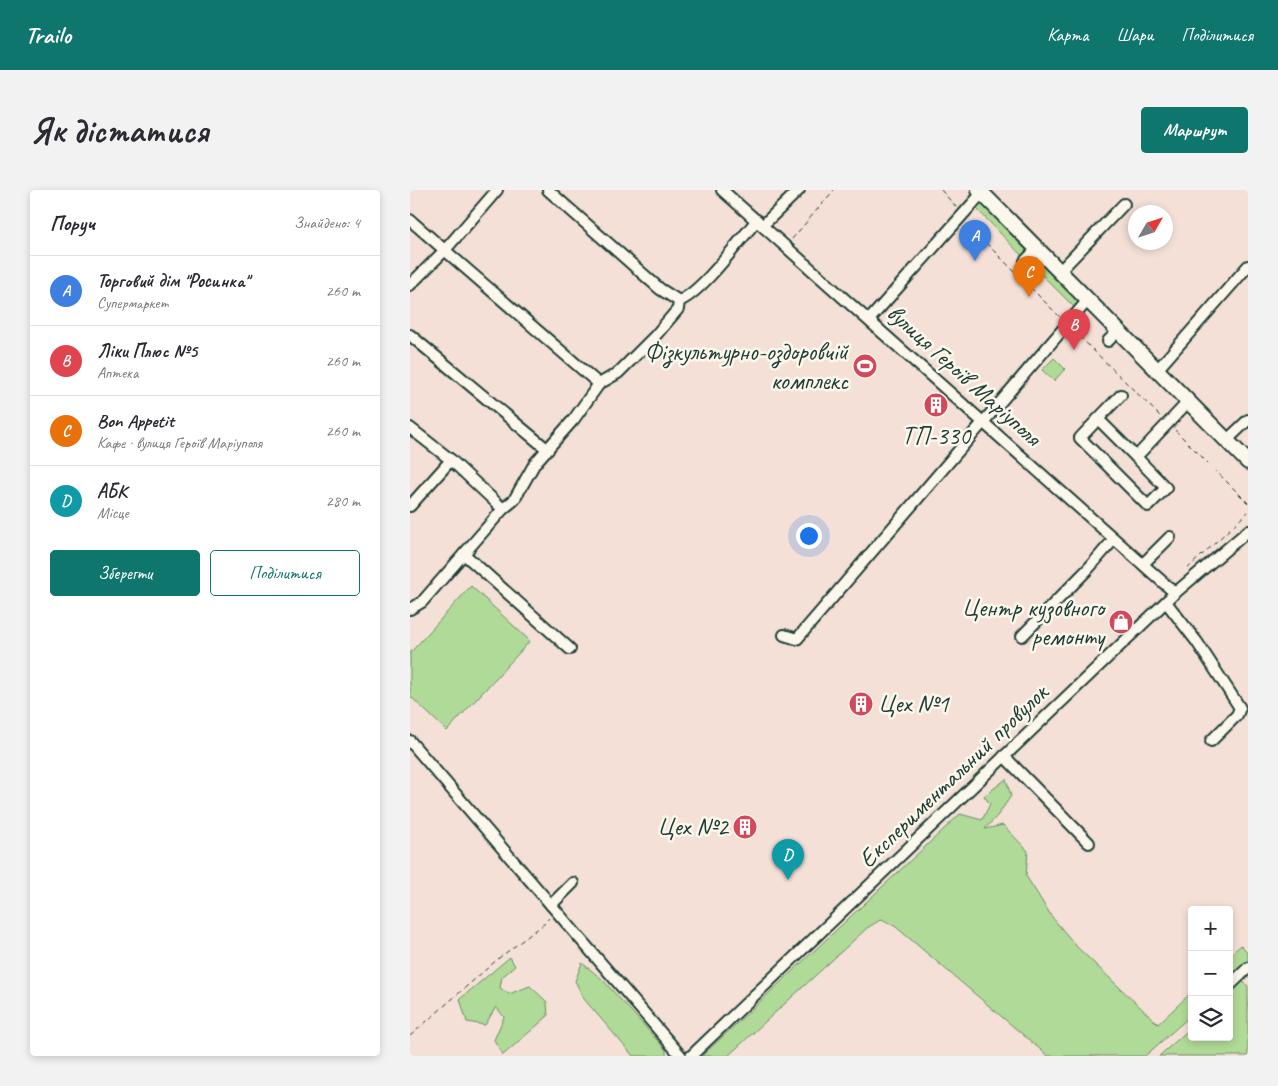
<!DOCTYPE html>
<html lang="uk">
<meta charset="utf-8">
<style>
:root{--surface:#fff;--page:#f2f2f3;--text:#2b2b33;--muted:#7c7c81;--line:#e1e1e2;--accent:#0f766e}
body{margin:0;font-family:Caveat,sans-serif;background:var(--page);color:var(--text)}
.controls{position:absolute;right:15px;bottom:15px;display:grid;overflow:hidden;border-radius:5px;box-shadow:0 2px 8px #0003}
.controls button{width:45px;height:45px;display:grid;place-items:center;padding:0;border:0;border-bottom:1px solid var(--line);background:var(--surface);color:var(--text);font:25px sans-serif}
.compass{position:absolute;left:718px;top:15px;width:45px;height:45px;border-radius:50%;background:var(--surface);box-shadow:0 2px 8px #0003;rotate:51deg}
.you{position:absolute;left:398px;top:345px;width:18px;height:18px;margin:-12px;border:4px solid #fff;border-radius:50%;background:#1a73e8;box-shadow:0 0 0 8px #1a73e833}
.badge{display:grid;place-items:center;width:32px;height:32px;border-radius:50%;background:var(--accent);color:#fff;font-size:16px;font-weight:700}
.pin{position:absolute;translate:-50% -41px;filter:drop-shadow(0 1px 2px #0008)}
.pin::after{content:'';position:absolute;top:26px;width:18px;height:15px;background:inherit;clip-path:polygon(0 0,100% 0,50% 100%)}
.list{margin:0;padding:0;list-style:none}
h2{display:flex;justify-content:space-between;align-items:center;height:65px;margin:0;padding:0 20px;font-size:21px}
h2 small{font-size:16px;font-weight:400;color:var(--muted)}
.list li{display:grid;grid-template-columns:32px 1fr auto;gap:15px;align-items:center;box-sizing:border-box;height:70px;padding:0 20px;border-top:1px solid var(--line)}
.list b{display:block;font-size:19px;white-space:nowrap}
.list p{margin:0;font-size:16px;white-space:nowrap;color:var(--muted)}
.list em{font-size:16px;font-style:normal;color:var(--muted)}
.actions{display:flex;gap:10px;padding:15px 20px}
.actions a{flex:1;padding:11px 0;border:1px solid var(--accent);border-radius:5px;text-align:center;font-size:18px;color:var(--accent)}
.actions .main{background:var(--accent);color:#fff}
.icon{flex:none;width:28px;height:28px;fill:none;stroke:currentColor;stroke-width:2;stroke-linecap:round;stroke-linejoin:round}
.map{position:relative;flex:none;width:838px;height:866px;overflow:hidden;border-radius:5px}
header{display:flex;align-items:center;gap:30px;box-sizing:border-box;height:70px;padding:0 25px;background:var(--accent);color:#fff}
header strong{font-size:24px}
nav{display:flex;gap:28px;margin-inline-start:auto;font-size:18px}
.intro{display:flex;align-items:center;justify-content:space-between;box-sizing:border-box;height:120px;padding:0 30px}
h1{margin:0;font-size:35px}
.button{padding:12px 22px;border-radius:5px;background:var(--accent);color:#fff;font-size:18px;font-weight:700}
main{display:flex;gap:30px;padding:0 30px}
aside{flex:1;background:var(--surface);border-radius:5px;box-shadow:0 2px 8px #0003}
.map>svg:first-child{display:block}
.green{fill:#b0da97;stroke:#688c66}
.lines{fill:none;stroke-linecap:round;stroke-linejoin:round}
.minor-casing{stroke:#1f3d34;stroke-width:14}
.major-casing{stroke:#1f3d34;stroke-width:18}
.path{stroke:#1f3d34;stroke-width:1;stroke-dasharray:5 4;stroke-linecap:butt}
.minor{stroke:#fbf7ec;stroke-width:10}
.major{stroke:#fbf7ec;stroke-width:14}
.labels{text-anchor:middle;dominant-baseline:central;stroke-width:5;stroke-linejoin:round;paint-order:stroke}
.poi-label{font-size:25px;fill:#1f3d34;stroke:#fbf7ec;text-anchor:end}
.street-label{font-size:25px;fill:#1f3d34;stroke:#fbf7ec}
</style>
<header>
<strong>Trailo</strong>
<nav><a>Карта</a><a>Шари</a><a>Поділитися</a></nav>
</header>
<div class="intro"><h1>Як дістатися</h1><a class="button">Маршрут</a></div>
<main>
<aside>
<h2>Поруч<small>Знайдено: 4</small></h2>
<ul class="list">
<li><span class="badge" style="background:#3f7fe0">A</span><div><b>Торговий дім &quot;Росинка&quot;</b><p>Супермаркет</p></div><em>260 m</em></li>
<li><span class="badge" style="background:#e0444e">B</span><div><b>Ліки Плюс №5</b><p>Аптека</p></div><em>260 m</em></li>
<li><span class="badge" style="background:#e8710a">C</span><div><b>Bon Appetit</b><p>Кафе · вулиця Героїв Маріуполя</p></div><em>260 m</em></li>
<li><span class="badge" style="background:#0f9aa8">D</span><div><b>АБК</b><p>Місце</p></div><em>280 m</em></li>
</ul>
<div class="actions"><a class="main">Зберегти</a><a>Поділитися</a></div>
</aside>
<div class="map">
<svg width="838" height="866" viewBox="0 0 838 866">
<rect width="100%" height="100%" fill="#f4e0d7"/>
<filter id="ink" filterUnits="userSpaceOnUse"><feTurbulence type="fractalNoise" baseFrequency=".02" numOctaves="2"/><feDisplacementMap in="SourceGraphic" scale="10" xChannelSelector="R" yChannelSelector="G"/><feConvolveMatrix kernelMatrix="1 2 1 2 8 2 1 2 1" color-interpolation-filters="sRGB"/></filter>
<g filter="url(#ink)">
<g class="green">
<polygon points="572,14 619,61 613,67 567,19"/>
<polygon points="625,67 670,113 665,118 620,73"/>
<polygon points="644,168 655,179 644,191 632,180"/>
<polygon points="61,396 120,451 37,541 0,506 0,463"/>
<polygon points="596,589 601,606 588,625 575,639 593,635 618,661 616,686 642,727 667,757 748,834 782,802 782,824 778,828 735,866 638,866 486,737 472,729 457,738 318,866 292,866 550,624 572,630 580,614 574,606"/>
<polygon points="831,755 838,763 838,772 819,789 819,766"/>
<polygon points="100,767 105,776 92,787 90,798 99,804 120,796 137,812 138,826 93,865 84,850 94,827 86,817 75,835 57,832 50,809"/>
<polygon points="172,773 192,789 256,860 256,866 223,866 174,809 165,791"/>
<polygon points="831,790 838,796 838,866 749,866 782,837 782,847 819,847 819,801"/>
</g>
<g class="lines">
<defs>
<g id="minor">
<polyline points="138,0 250,99 269,111"/>
<polyline points="312,0 765,403"/>
<polyline points="0,30 189,194"/>
<polyline points="353,35 389,0"/>
<polyline points="615,71 627,59"/>
<polyline points="650,81 714,14"/>
<polyline points="0,95 35,60 87,0"/>
<polyline points="459,130 572,3"/>
<polyline points="0,145 138,260"/>
<polyline points="698,151 708,141"/>
<polyline points="747,180 838,76"/>
<polyline points="711,205 688,229 726,267 778,212"/>
<polyline points="688,229 670,248 738,316 756,298 726,267"/>
<polyline points="0,238 41,270 93,319"/>
<polyline points="817,250 838,230"/>
<polyline points="0,316 41,270"/>
<polyline points="54,364 160,459"/>
<polyline points="733,374 760,347"/>
<polyline points="756,412 787,452 830,518 827,525 801,551"/>
<path d="M0 419 12 412 93 319 104 310 125 273 164 229 189 194 208 183 245 146 268 119 269 111C292 102 329 51 347 30"/>
<polyline points="374,445 387,449 678,110"/>
<polyline points="612,446 678,379 704,349"/>
<polyline points="0,551 271,866"/>
<polyline points="594,566 679,653"/>
<polyline points="141,715 163,693"/>
<polyline points="819,796 838,778"/>
<polyline points="281,866 765,403 838,341"/>
</g>
<polyline id="major" points="569,0 838,272"/>
</defs>
<use href="#minor" class="minor-casing"/>
<use href="#major" class="major-casing"/>
<g class="path">
<polyline points="531,0 547,18"/>
<polyline points="557,34 650,127"/>
<polyline points="382,49 424,0"/>
<polyline points="663,140 751,227"/>
<polyline points="765,240 838,313"/>
<polyline points="777,379 838,322"/>
<polyline points="0,846 89,768 134,734 139,728"/>
</g>
<use href="#minor" class="minor"/>
<use href="#major" class="major"/>
</g>
</g>
<defs>
<symbol id="stadium-disc" viewBox="-11 -11 22 22"><circle r="9.5" fill="#d1495b" stroke="#fbf7ec"/><path d="M0-5a6.5 5 0 1 0 0 10a6.5 5 0 1 0 0-10ZM-3.5-1.8h7v3.6h-7Z" fill="#fff"/></symbol>
<symbol id="building-disc" viewBox="-11 -11 22 22"><circle r="9.5" fill="#d1495b" stroke="#fbf7ec"/><path d="M-4-6H4V6H1V3H-1V6H-4ZM-2.5-4.3h1.7v1.8h-1.7ZM.8-4.3h1.7v1.8H.8ZM-2.5-1h1.7V.8h-1.7ZM.8-1h1.7V.8H.8Z" fill="#fff"/></symbol>
<symbol id="shop-disc" viewBox="-11 -11 22 22"><circle r="9.5" fill="#d1495b" stroke="#fbf7ec"/><path d="M-5-2.5h2.3a2.7 3.5 0 0 1 5.4 0H5L5.5 6h-11ZM-1.5-2.5h3a1.5 2.3 0 0 0-3 0Z" fill="#fff"/></symbol>
</defs>
<g fill-rule="evenodd">
<use href="#stadium-disc" x="441" y="162" width="28" height="28"/>
<use href="#building-disc" x="512" y="201" width="28" height="28"/>
<use href="#shop-disc" x="697" y="418" width="28" height="28"/>
<use href="#building-disc" x="437" y="500" width="28" height="28"/>
<use href="#building-disc" x="321" y="623" width="28" height="28"/>
</g>
<g class="labels">
<g class="poi-label">
<text x="438" y="162">Фізкультурно-оздоровчій<tspan x="438" dy="29">комплекс</tspan></text>
<text x="526" y="246" text-anchor="middle">ТП-330</text>
<text x="694" y="418">Центр кузовного<tspan x="694" dy="29">ремонту</tspan></text>
<text x="468" y="514" text-anchor="start">Цех №1</text>
<text x="318" y="637">Цех №2</text>
</g>
<g class="street-label">
<text transform="translate(554 185) rotate(42)">вулиця Героїв Маріуполя</text>
<text transform="translate(543 586) rotate(-44)">Експериментальний провулок</text>
</g>
</g>
</svg>
<div class="controls">
<button>+</button>
<button>−</button>
<button><svg class="icon" aria-label="layers" viewBox="0 0 24 24"><path d="M12 4l9 5-9 5-9-5zM3 14l9 5 9-5"/></svg></button>
</div>
<svg class="compass" viewBox="-18 -18 36 36"><path d="M0-13l5 13h-10z" fill="#e53935"/><path d="M0 13l5-13h-10z" fill="#7c7c81"/></svg>
<div class="you"></div>
<div class="pin badge" style="left:565px;top:71px;background:#3f7fe0">A</div>
<div class="pin badge" style="left:664px;top:160px;background:#e0444e">B</div>
<div class="pin badge" style="left:619px;top:107px;background:#e8710a">C</div>
<div class="pin badge" style="left:378px;top:690px;background:#0f9aa8">D</div>
</div>
</main>
